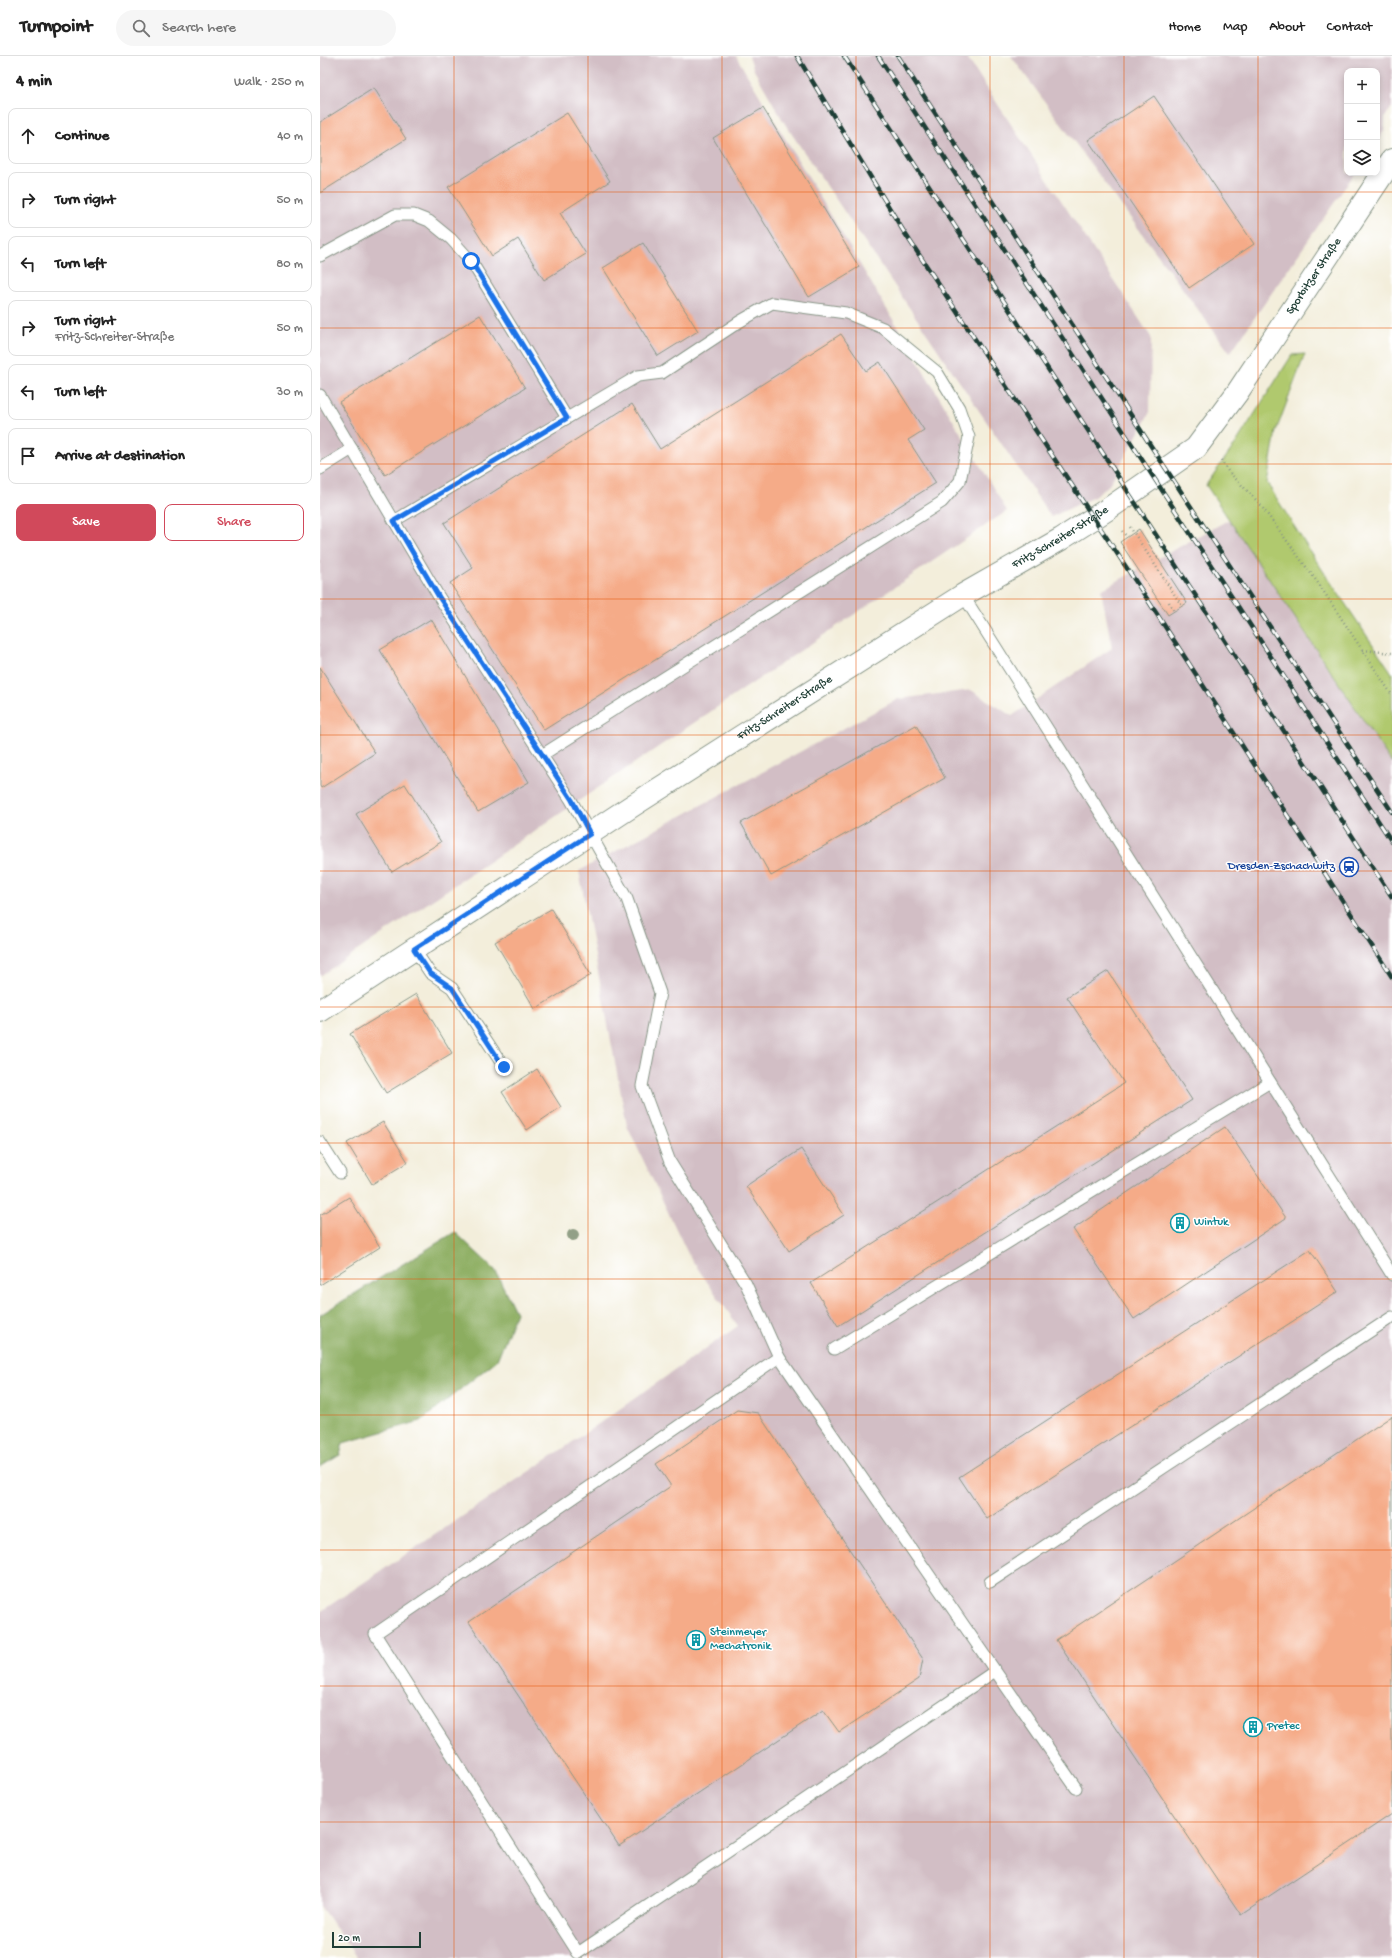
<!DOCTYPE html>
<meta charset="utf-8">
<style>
:root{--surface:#fff;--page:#f6f6f6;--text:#222;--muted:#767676;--line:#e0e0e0;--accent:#d1495b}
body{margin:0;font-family:"Gochi Hand",sans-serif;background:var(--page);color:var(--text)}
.controls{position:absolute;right:12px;top:12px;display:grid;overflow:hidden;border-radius:8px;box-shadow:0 2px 6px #0003}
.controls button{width:36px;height:36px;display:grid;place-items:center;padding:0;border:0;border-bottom:1px solid var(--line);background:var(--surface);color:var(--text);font:20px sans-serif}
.scale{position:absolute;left:12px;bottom:10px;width:89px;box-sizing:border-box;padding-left:4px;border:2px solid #1f3d34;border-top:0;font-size:11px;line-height:14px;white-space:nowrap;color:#1f3d34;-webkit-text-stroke:3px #fff;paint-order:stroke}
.stop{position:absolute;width:12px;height:12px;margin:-9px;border:3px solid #1a73e8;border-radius:50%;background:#fff}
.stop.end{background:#1a73e8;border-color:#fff;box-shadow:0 1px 4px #0008}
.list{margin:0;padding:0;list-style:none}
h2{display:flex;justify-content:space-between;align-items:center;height:52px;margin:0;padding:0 16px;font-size:17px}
h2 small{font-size:13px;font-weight:400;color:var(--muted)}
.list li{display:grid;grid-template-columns:26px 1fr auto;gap:12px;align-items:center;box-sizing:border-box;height:56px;margin:0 8px 8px;padding:0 8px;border:1px solid var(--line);border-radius:8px}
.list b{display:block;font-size:15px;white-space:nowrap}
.list p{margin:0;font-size:13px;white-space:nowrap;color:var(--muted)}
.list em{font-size:13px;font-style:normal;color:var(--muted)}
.actions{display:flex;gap:8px;padding:12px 16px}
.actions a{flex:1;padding:9px 0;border:1px solid var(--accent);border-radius:8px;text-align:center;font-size:14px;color:var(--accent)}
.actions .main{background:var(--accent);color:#fff}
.icon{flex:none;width:22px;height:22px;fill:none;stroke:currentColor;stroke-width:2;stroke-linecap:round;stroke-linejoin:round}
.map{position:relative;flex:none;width:1072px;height:1902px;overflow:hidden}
header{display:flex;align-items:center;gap:24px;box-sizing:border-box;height:56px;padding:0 20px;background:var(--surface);border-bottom:1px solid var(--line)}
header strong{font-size:19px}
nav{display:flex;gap:22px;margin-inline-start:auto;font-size:14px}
.search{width:280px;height:36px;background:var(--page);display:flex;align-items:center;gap:10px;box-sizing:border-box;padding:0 14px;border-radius:22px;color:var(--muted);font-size:15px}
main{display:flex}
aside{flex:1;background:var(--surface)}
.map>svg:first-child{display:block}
.industrial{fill:#d2bec5}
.green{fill:#b0c96e;stroke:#688351}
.forest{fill:#8cad61;stroke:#56754a}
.building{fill:#f5ab88}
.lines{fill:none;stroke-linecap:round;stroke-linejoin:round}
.lane-casing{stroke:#899688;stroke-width:13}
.street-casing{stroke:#899688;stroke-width:24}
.path{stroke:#899688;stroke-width:2.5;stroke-dasharray:1 3;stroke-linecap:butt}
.lane{stroke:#fff;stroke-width:11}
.street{stroke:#fff;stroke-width:22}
.rail-casing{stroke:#1f3d34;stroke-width:4.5}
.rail{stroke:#fff;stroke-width:3;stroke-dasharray:9;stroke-linecap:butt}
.tree{fill:#92a087}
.route{stroke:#1a73e8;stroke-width:5}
.grid{fill:none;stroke:#e8590c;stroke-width:1;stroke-opacity:0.55}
.labels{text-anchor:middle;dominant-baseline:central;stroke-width:3;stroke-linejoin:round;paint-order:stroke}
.street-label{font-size:12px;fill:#1f3d34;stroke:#fff}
.transit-label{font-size:12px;fill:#164399;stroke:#fff;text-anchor:end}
.culture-label{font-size:12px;fill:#0d838f;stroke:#fff;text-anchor:start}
</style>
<header>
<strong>Turnpoint</strong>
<div class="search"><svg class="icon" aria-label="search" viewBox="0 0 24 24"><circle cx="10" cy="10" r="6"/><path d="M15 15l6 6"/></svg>Search here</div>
<nav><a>Home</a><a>Map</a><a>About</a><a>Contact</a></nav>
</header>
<main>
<aside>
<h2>4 min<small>Walk · 250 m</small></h2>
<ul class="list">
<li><svg class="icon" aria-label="ahead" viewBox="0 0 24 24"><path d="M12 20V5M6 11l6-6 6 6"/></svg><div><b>Continue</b></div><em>40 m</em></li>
<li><svg class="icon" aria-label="right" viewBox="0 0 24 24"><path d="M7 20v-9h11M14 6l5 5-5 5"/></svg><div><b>Turn right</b></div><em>50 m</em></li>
<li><svg class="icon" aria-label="left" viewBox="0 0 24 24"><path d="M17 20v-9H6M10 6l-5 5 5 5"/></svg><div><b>Turn left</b></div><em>80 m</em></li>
<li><svg class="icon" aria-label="right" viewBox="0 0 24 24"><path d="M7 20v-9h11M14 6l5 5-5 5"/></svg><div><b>Turn right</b><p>Fritz-Schreiter-Straße</p></div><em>50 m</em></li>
<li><svg class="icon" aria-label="left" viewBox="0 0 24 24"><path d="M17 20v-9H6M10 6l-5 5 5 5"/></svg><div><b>Turn left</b></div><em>30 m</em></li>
<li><svg class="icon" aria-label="arrive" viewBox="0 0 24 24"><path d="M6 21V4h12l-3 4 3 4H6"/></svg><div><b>Arrive at destination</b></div></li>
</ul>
<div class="actions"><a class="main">Save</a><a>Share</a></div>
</aside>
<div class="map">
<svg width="1072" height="1902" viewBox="0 0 1072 1902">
<rect width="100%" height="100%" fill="#fff"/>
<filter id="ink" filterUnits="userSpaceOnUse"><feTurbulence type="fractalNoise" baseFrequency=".025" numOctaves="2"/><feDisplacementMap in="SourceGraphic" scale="8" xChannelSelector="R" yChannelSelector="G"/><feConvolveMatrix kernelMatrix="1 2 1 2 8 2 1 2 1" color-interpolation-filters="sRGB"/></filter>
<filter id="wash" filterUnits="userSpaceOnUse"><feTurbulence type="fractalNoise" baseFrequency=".012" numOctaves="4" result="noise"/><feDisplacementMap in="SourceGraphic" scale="16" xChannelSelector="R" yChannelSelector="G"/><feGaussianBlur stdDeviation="0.9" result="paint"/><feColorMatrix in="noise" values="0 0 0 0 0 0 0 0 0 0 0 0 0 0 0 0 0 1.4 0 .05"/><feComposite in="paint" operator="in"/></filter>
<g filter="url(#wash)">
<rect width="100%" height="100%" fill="#f3eedb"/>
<g class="industrial">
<polygon points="0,0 416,0 687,455 0,920"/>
<polygon points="429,0 646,0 831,281 830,356 789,429 774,441 731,461 465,68 434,14"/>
<polygon points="691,0 1072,0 1072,51 1065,61 1064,75 1057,85 1057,15 1027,15 1027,117 1035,117 910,297"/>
<polygon points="910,463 1072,707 1072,1902 37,1902 0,1850 0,1556 244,1392 418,1270 369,1200 307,1070 259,815 578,643 651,634 692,660 792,592 781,534"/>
</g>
<polygon class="green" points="985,298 956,375 947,427 991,497 1072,617 1072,707 886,429 916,387 972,299"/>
<polygon class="forest" points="135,1176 175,1214 196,1257 177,1304 101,1365 23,1387 20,1399 0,1411 0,1259"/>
<g id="blocks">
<g class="building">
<polygon points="54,32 86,83 0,137 0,66"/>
<polygon points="834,40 934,188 869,232 768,84"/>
<polygon points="443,52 539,211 489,241 393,82"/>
<polygon points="247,57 290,125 240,157 266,198 224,224 198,183 172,200 128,131"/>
<polygon points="323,187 378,275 338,300 283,212"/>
<polygon points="160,259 205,332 65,419 19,346"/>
<polygon points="521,278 546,315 560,306 604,374 588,384 616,427 224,674 130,527 153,512 124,467 312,348 340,393"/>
<polygon points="819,473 867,547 848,559 800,486"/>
<polygon points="111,563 209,726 158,756 60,594"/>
<polygon points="0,611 55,697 1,732 0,730"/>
<polygon points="596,669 625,722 451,820 421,767"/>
<polygon points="85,728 121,786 72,816 36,758"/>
<polygon points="231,853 271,919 215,953 175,886"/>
<polygon points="788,915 872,1044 518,1270 491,1227 804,1027 747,941"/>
<polygon points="96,938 132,997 66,1037 30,978"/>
<polygon points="217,1013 241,1051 207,1074 182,1036"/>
<polygon points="63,1066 88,1106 52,1128 27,1087"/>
<polygon points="905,1071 966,1162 814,1263 753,1173"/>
<polygon points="481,1093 524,1159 469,1195 426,1130"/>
<polygon points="29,1141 60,1191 0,1229 0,1159"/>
<polygon points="990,1194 1018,1236 667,1463 639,1421"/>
<polygon points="417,1354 438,1357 603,1603 599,1623 519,1676 503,1654 299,1790 149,1566 351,1430 336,1408"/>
<polygon points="1072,1360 1072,1758 921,1859 736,1584"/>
</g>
</g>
</g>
<g filter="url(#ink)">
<use href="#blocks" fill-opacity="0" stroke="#899688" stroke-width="1"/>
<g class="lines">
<defs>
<g id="lane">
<polyline points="0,200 75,159 94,159 109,165 131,183 151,205 247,362"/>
<polyline points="0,339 119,541 251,744 307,843 340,937 322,1030 350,1106 426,1228 459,1301 756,1732"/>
<polyline points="0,413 32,393"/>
<polyline points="74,465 318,320 342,317 419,266 452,247 526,257 563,272 617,316 639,352 649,381 640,425 622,446 222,699"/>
<polyline points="643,539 1072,1219"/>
<polyline points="94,893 110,917 132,932 184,1011"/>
<polyline points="0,1086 20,1117"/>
<polyline points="514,1293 950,1026"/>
<polyline points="459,1301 55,1578 258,1897 675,1615"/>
<polyline points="670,1526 1072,1261"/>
</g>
<g id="street">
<path id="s1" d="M0 955 312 750 643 539 741 483 788 453 876 392 917 337 1072 104"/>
</g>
</defs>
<use href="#lane" class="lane-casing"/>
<use href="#street" class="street-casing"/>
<g class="path">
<polyline points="901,404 908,415 939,447 998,527 1072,639"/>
<polyline points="810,471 862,550"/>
<polyline points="802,475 807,481"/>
<polyline points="849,546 854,555"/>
<polyline points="1043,594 1072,597"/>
</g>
<use href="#lane" class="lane"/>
<use href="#street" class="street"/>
<defs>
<g id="rail">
<polyline points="477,0 584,176 820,532 1072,921"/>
<polyline points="524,0 1072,841"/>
<polyline points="558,0 1072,786"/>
<polyline points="578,0 831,390 1072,756"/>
</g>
</defs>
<use href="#rail" class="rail-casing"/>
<use href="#rail" class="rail"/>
</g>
<circle class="tree" cx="253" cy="1179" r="6"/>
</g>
<g class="lines" filter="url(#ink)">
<polyline class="route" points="151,205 247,362 74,465 119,541 252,744 270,778 94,893 110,917 132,932 184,1011"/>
</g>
<path class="grid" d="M134 0V1902M268 0V1902M402 0V1902M536 0V1902M670 0V1902M804 0V1902M938 0V1902M0 136H1072M0 272H1072M0 408H1072M0 543H1072M0 679H1072M0 815H1072M0 951H1072M0 1087H1072M0 1223H1072M0 1359H1072M0 1494H1072M0 1630H1072M0 1766H1072"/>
<defs>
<symbol id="station-ring" viewBox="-11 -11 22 22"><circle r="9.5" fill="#fff" stroke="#1a4fb4" stroke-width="1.5"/><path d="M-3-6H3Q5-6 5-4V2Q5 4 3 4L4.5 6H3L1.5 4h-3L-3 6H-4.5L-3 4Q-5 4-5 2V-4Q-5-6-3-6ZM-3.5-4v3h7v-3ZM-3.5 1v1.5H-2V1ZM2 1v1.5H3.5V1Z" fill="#1a4fb4"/></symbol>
<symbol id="building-ring" viewBox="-11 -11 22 22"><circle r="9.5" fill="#fff" stroke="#0f9aa8" stroke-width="1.5"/><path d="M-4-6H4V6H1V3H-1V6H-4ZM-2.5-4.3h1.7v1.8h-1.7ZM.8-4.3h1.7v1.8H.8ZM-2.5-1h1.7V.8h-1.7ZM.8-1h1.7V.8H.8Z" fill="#0f9aa8"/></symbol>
</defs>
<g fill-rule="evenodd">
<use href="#station-ring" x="1018" y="800" width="22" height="22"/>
<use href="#building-ring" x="849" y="1156" width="22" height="22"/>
<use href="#building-ring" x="365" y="1573" width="22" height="22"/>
<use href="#building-ring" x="922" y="1660" width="22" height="22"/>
</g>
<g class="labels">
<g class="street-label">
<text stroke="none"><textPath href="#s1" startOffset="1250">Sporbitzer Straße</textPath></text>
<text stroke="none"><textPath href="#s1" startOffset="879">Fritz-Schreiter-Straße</textPath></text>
<text stroke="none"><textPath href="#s1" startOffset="555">Fritz-Schreiter-Straße</textPath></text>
</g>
<g class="transit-label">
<text x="1015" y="811">Dresden-Zschachwitz</text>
</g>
<g class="culture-label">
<text x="874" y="1167">Wintuk</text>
<text x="390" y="1577">Steinmeyer<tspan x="390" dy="14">Mechatronik</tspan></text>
<text x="947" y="1671">Pretec</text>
</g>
</g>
</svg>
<div class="controls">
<button>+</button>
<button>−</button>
<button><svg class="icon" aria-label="layers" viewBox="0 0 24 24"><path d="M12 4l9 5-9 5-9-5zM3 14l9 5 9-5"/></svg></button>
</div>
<div class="scale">20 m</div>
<div class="stop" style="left:151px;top:205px"></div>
<div class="stop end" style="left:184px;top:1011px"></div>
</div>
</main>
